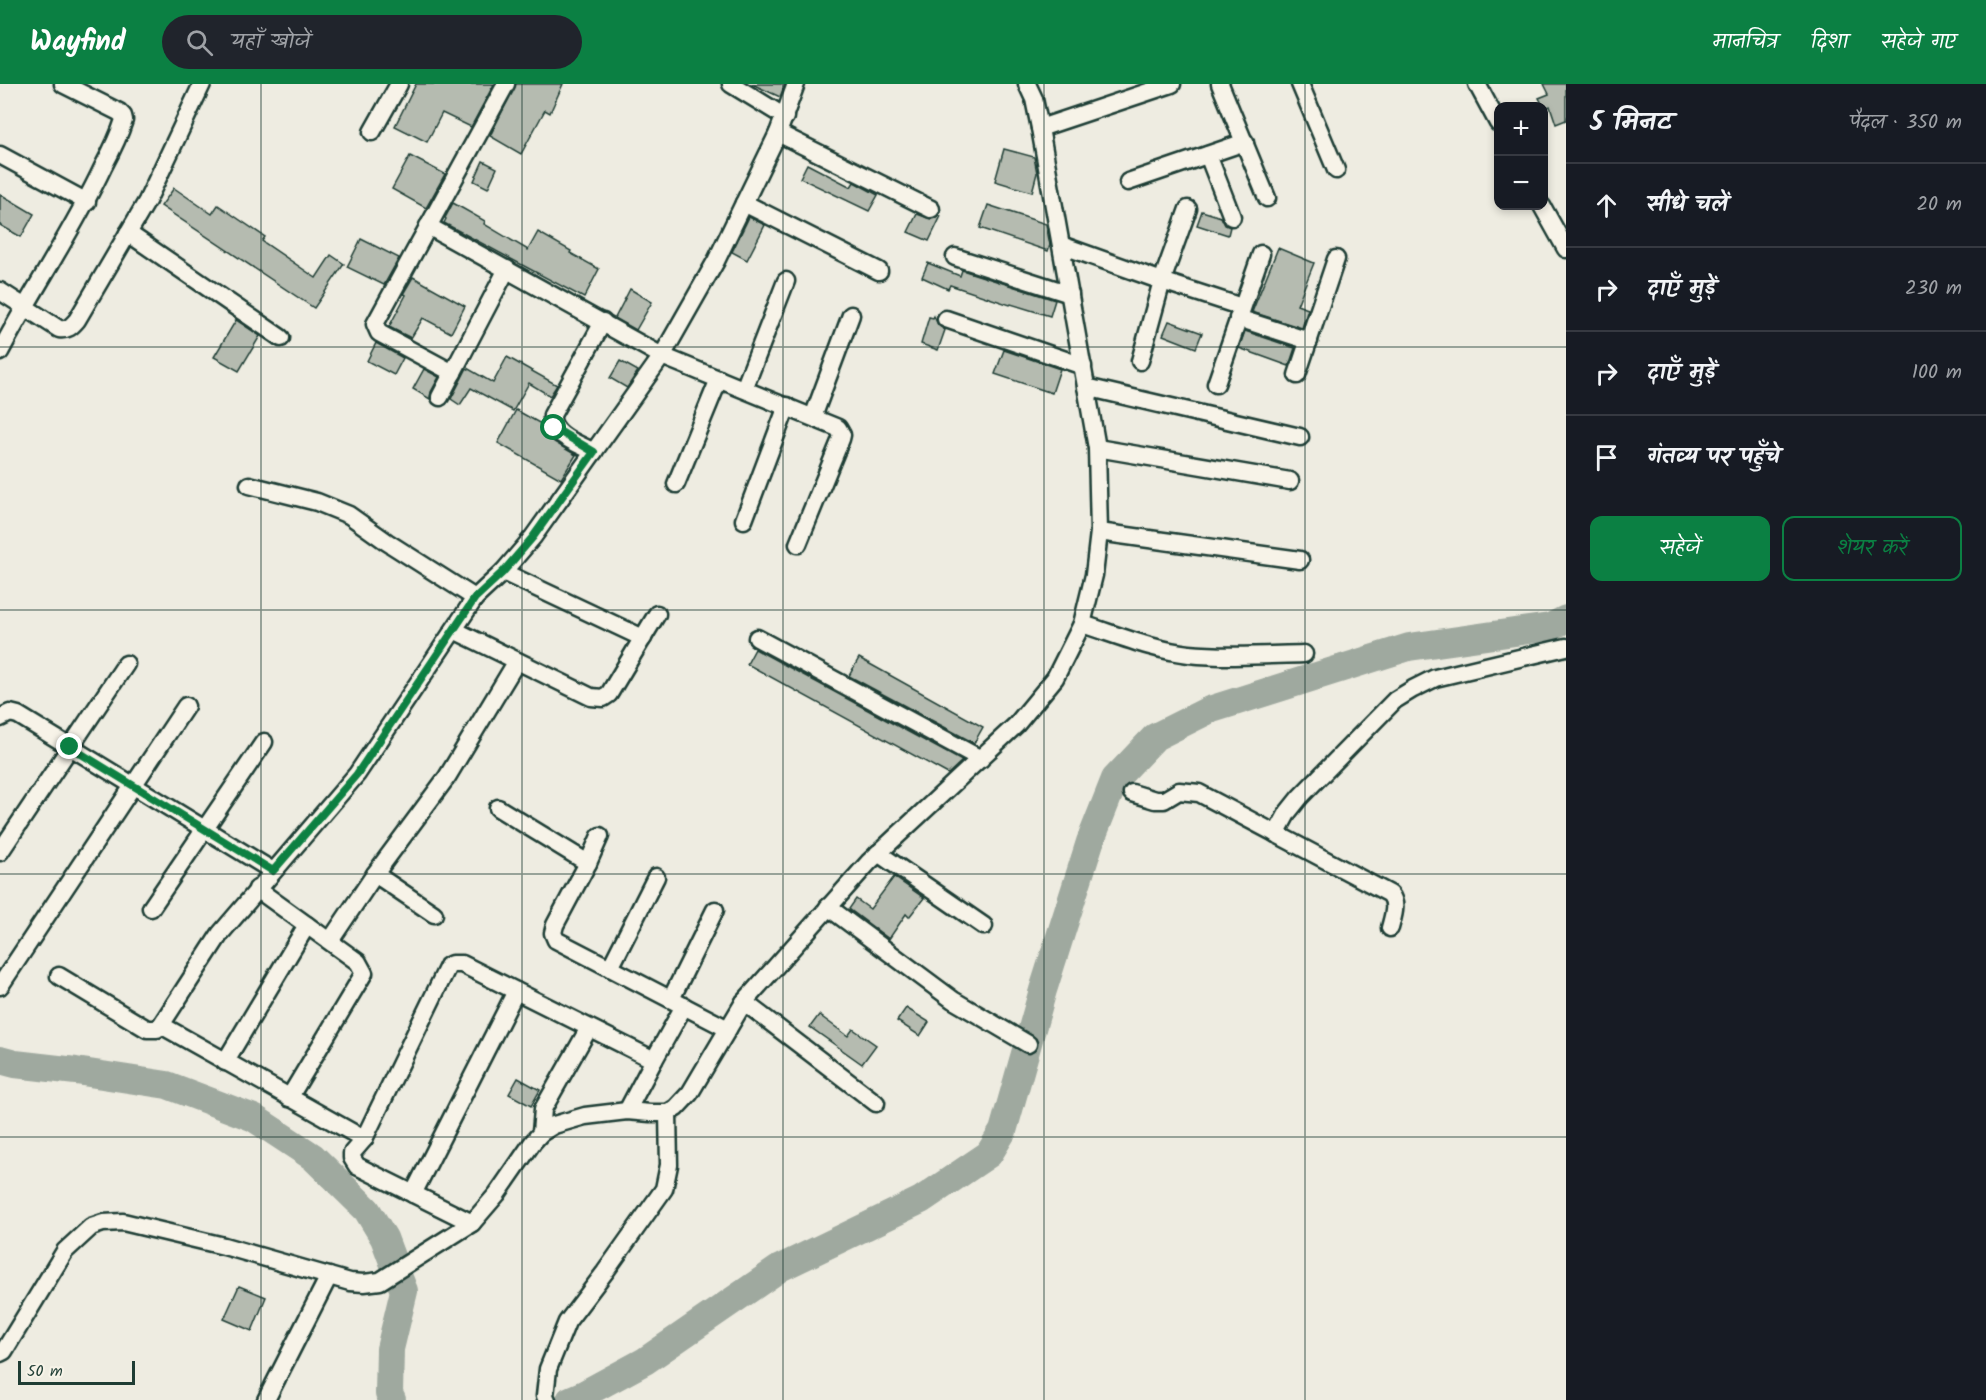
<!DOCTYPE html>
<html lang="hi">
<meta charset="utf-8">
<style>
:root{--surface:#171b24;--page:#20242c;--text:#f1f3f6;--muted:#9ea1a6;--line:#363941;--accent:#0b8043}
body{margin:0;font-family:Kalam,"Playpen Sans Deva",sans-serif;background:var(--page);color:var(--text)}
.controls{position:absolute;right:18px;top:18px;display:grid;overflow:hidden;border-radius:12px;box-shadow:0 3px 9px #0003}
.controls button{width:54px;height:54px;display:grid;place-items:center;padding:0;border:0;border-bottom:2px solid var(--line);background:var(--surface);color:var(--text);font:30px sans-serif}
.scale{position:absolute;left:18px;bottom:15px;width:117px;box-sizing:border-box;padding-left:6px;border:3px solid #1f3d34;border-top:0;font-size:16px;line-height:21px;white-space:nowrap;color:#1f3d34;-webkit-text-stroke:4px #f7f3e8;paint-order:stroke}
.stop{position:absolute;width:18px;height:18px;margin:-14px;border:4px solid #0b8043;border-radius:50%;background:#fff}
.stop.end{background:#0b8043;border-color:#fff;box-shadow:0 2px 6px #0008}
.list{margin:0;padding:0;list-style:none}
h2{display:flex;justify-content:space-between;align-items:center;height:78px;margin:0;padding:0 24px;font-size:26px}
h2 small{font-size:20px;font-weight:400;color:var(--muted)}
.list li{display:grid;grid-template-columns:39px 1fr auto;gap:18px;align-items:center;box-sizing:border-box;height:84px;padding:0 24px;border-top:2px solid var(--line)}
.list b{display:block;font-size:22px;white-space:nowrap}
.list em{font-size:20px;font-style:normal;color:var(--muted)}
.actions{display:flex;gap:12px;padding:18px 24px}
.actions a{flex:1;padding:14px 0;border:2px solid var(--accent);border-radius:12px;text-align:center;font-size:21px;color:var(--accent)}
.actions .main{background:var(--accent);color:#fff}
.icon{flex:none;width:33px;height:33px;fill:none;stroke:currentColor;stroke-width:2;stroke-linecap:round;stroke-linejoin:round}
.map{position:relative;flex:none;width:1566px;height:1316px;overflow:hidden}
header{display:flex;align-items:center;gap:36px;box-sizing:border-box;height:84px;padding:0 30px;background:var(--accent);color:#fff}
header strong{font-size:28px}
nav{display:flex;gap:33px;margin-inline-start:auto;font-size:21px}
.search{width:420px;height:54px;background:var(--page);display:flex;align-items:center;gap:15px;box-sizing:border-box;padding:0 21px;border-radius:33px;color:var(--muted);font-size:22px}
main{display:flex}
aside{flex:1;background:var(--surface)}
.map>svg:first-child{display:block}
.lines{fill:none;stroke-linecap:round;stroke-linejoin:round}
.river{stroke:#9fa99f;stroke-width:28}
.building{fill:#b5bbb0;stroke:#1f3d34;stroke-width:1.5}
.minor-casing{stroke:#1f3d34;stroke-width:21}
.minor{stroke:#f7f3e8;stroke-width:16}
.route{stroke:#0b8043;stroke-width:8}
.grid{fill:none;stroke:#1f3d34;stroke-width:1.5;stroke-opacity:0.55}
</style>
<header>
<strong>Wayfind</strong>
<div class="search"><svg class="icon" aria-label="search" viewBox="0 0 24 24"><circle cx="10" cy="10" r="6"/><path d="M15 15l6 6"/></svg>यहाँ खोजें</div>
<nav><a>मानचित्र</a><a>दिशा</a><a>सहेजे गए</a></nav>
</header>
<main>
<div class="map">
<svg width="1566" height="1316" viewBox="0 0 1566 1316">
<rect width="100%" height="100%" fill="#eeece1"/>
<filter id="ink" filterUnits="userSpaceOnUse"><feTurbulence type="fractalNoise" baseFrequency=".0167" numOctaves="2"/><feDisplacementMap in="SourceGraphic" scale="12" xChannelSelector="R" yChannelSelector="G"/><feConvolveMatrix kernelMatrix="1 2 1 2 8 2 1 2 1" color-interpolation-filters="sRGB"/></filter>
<g filter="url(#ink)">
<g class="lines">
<g class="river">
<polyline points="0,976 15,980 76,987 167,1001 254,1034 313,1073 367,1126 384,1154 404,1207 390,1265 389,1310 392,1316"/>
<polyline points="570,1316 584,1310 645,1277 780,1184 921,1116 989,1070 1003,1047 1043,906 1090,758 1115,695 1155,653 1209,626 1409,563 1550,543 1566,535"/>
</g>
</g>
<g class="building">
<polygon points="416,0 494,0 471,43 442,29 427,58 395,42"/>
<polygon points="516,0 563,0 550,29 545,26 521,70 490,52"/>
<polygon points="752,0 785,0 780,13"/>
<polygon points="1544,0 1566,0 1566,36 1556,40 1550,22 1545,25 1539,14 1549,10"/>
<polygon points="1004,65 1034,73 1037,89 1032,108 995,97"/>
<polygon points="410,72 445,90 426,124 392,105"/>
<polygon points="483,77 497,84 488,104 474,97"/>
<polygon points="807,80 851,103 854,98 878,111 869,127 800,94"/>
<polygon points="174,104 212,130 218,121 265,153 262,157 316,194 331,171 344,180 314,224 161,122"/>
<polygon points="0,110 34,130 21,153 0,141"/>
<polygon points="453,119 485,137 484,140 528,166 538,148 571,167 570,169 599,185 584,214 444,139 446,135 445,134"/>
<polygon points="988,121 1046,140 1050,161 1048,167 980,144"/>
<polygon points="1202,127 1221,133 1225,141 1230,143 1228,151 1197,141"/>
<polygon points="917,130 931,135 939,131 941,132 929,157 908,148"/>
<polygon points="749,133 765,141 747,176 732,168"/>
<polygon points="361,155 399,174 384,201 347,183"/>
<polygon points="1278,164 1314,179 1297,221 1308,225 1302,244 1252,228"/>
<polygon points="928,179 960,192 962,186 1055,216 1050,232 1011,220 1010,221 950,201 948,205 922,193"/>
<polygon points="413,193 465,222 451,249 423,234 411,254 389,243 406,211 403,210"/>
<polygon points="630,205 652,218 636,246 615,234"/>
<polygon points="934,232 938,241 945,246 938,266 921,260 929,233 933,234"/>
<polygon points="236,236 260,252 239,287 214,273"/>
<polygon points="1169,237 1202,249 1196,264 1163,251"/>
<polygon points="1245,247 1295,264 1289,282 1239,264"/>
<polygon points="376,259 403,274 394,291 367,277"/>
<polygon points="1004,266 1060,285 1052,309 995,290"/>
<polygon points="507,273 557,301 550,312 529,299 513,327 471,304 460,321 451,315 467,284 493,299"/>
<polygon points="620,277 638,287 627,304 610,294"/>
<polygon points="424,285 439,293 431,308 430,315 413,305"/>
<polygon points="516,326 543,341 545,347 554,358 576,371 561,395 498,359"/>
<polygon points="755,565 962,677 948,690 747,580"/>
<polygon points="859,574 983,643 974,659 849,592"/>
<polygon points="894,793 924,814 909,833 906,830 889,855 849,825 856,815 870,825"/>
<polygon points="906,924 929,938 920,952 897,937"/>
<polygon points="819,931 848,952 853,945 876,961 862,980 810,943"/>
<polygon points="518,994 540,1006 531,1022 509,1010"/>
<polygon points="239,1202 266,1213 252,1247 224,1235"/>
</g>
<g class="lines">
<defs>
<g id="minor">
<polyline points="731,0 785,33"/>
<polyline points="1220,0 1267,114"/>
<polyline points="1300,0 1336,86"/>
<polyline points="1477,0 1498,39"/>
<polyline points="1040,44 1172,0"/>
<polyline points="372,48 399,0"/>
<polyline points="778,49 931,125"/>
<polyline points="0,71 87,118"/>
<polyline points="1208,71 1232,133"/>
<polyline points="1128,98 1245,58"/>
<polyline points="744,119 879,187"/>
<polyline points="1542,122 1566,165"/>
<polyline points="428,142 662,272 838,344 842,351 841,355 798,460"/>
<polyline points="128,149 281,254"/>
<polyline points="1061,161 1162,197 1242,223"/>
<polyline points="955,173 1070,210"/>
<path d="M0 207 59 245C68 246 71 243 77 236L147 117 202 0"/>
<polyline points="1238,234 1309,257"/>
<polyline points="946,235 1083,282"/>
<path d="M0 268C33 205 73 147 103 83 111 68 119 52 124 36L123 32 119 28 63 0"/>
<polyline points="1140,277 1162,197 1188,125"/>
<polyline points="453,289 379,249 375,240 506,0"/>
<polyline points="1297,291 1336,175"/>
<polyline points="1216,300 1261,170"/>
<polyline points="1086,303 1300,353"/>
<polyline points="744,305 786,197"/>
<polyline points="440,313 507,185"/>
<polyline points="813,333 851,231"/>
<polyline points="1097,364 1290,397"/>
<path d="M594 368C579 360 550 351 552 331L603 238"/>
<polyline points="676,400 719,295"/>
<polyline points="249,401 317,418 349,431 387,458 475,514"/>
<polyline points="744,436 787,322"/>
<polyline points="1099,448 1300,476"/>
<polyline points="503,488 643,554"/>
<path d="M1082 540C1117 551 1153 566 1189 570 1227 574 1266 571 1304 570"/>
<polyline points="454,546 591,613 603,614 609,610 657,530"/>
<polyline points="757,554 981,675"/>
<polyline points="0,634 10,629 18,631 273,787"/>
<path d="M1132 709 1155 716H1164L1179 707 1199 709 1390 810C1398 820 1393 832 1390 844"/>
<polyline points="498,724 588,779 600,752"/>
<polyline points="1276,750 1288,728 1300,713 1395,616 1413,605 1435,594 1566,563"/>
<polyline points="0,768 126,580"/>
<polyline points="878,769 984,842"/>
<polyline points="588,779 555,841 553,849 556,856 728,945"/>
<polyline points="375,790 434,830"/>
<polyline points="257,805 358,878 364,889 289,1014"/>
<polyline points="828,823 953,916 1028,960"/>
<polyline points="151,824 264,658"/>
<polyline points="330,857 375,790 447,693 517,577"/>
<polyline points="610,884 656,793"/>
<polyline points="59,892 147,945 157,945 161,941 220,850 357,690 475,514 503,488 533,453 662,272 716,177 778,49 796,0"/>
<polyline points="0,902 186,622"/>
<polyline points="671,915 715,826"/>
<polyline points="744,918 876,1019"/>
<polyline points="161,941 364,1055"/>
<polyline points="654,976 684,922"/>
<polyline points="225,978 307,841"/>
<polyline points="541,1049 543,1025 589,944"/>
<polyline points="413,1110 516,907"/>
<polyline points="472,1139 357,1082 352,1074 352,1069 364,1055 448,882 452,880 462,880 654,976 627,1027"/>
<polyline points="0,1269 4,1267 65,1167 91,1143 103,1139 123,1138 224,1162 350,1198 364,1199 380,1197 472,1139 497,1110 533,1058 541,1049 554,1041 585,1032 627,1027 650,1029 668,1029 676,1024 690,1009 744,918 869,778 1016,641 1055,594 1082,540 1094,491 1099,448 1097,364 1040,44 1034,15 1027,0"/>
<polyline points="266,1316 329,1192"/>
<polyline points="547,1316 545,1312 548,1285 567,1238 605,1188 664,1105 669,1081 668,1029"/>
</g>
</defs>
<use href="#minor" class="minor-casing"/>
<use href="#minor" class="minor"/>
</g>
</g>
<g class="lines" filter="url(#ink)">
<polyline class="route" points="70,663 273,787 357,690 475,514 503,488 533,453 594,368 554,344"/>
</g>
<path class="grid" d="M261 0V1316M522 0V1316M783 0V1316M1044 0V1316M1305 0V1316M0 263H1566M0 526H1566M0 790H1566M0 1053H1566"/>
</svg>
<div class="controls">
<button>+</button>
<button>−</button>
</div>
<div class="scale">50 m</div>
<div class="stop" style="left:554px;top:344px"></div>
<div class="stop end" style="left:70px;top:663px"></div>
</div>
<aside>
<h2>5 मिनट<small>पैदल · 350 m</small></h2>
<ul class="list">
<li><svg class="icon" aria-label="ahead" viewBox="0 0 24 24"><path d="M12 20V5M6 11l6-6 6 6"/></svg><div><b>सीधे चलें</b></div><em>20 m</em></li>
<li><svg class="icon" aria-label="right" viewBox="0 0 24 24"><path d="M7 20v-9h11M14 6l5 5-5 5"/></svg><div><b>दाएँ मुड़ें</b></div><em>230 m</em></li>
<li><svg class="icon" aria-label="right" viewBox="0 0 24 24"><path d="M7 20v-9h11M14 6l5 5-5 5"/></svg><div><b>दाएँ मुड़ें</b></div><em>100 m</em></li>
<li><svg class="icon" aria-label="arrive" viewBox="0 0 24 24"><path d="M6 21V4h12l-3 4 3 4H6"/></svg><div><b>गंतव्य पर पहुँचे</b></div></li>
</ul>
<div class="actions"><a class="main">सहेजें</a><a>शेयर करें</a></div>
</aside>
</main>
